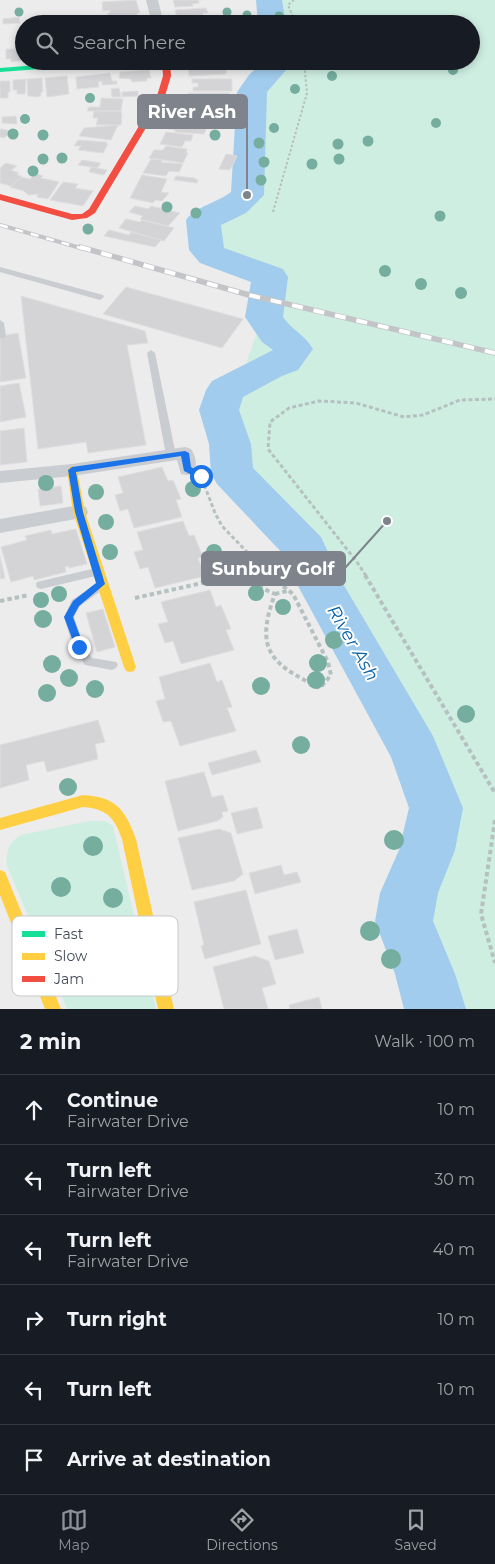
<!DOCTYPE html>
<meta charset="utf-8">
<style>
:root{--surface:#171b24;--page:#242831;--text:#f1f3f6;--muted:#9ea1a6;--line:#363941;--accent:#8c9099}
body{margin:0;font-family:Montserrat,sans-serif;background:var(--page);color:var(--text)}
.stop{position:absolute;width:15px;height:15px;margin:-11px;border:4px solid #1a73e8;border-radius:50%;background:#fff}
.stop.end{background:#1a73e8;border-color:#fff;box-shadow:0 1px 5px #0008}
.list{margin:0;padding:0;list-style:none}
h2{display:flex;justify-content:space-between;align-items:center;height:65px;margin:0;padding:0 20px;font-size:21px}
h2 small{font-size:16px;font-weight:400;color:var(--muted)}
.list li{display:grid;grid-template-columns:32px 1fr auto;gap:15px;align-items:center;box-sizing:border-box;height:70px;padding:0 20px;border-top:1px solid var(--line)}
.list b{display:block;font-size:19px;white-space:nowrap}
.list p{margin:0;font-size:16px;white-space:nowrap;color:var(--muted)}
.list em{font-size:16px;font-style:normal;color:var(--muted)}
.icon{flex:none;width:28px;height:28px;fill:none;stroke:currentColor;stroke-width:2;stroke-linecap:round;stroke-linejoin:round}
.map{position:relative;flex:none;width:495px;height:1009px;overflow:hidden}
.search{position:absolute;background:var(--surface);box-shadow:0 2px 8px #0003;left:15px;right:15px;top:15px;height:55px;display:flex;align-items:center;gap:12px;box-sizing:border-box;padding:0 18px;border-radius:28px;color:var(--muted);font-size:19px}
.sheet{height:485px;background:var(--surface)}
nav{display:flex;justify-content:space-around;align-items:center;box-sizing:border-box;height:70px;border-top:1px solid var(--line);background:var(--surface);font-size:14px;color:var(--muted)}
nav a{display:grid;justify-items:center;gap:2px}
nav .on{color:var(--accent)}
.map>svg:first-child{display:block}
.green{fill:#cfeee2}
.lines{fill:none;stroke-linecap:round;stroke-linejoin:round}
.river{fill:#a1cced;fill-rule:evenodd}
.building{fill:#d4d4d7;stroke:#dededf}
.path-far2{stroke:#b5c1c1;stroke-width:2;stroke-dasharray:2.5 2;stroke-linecap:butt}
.path-far1{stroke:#b5c1c1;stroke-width:3;stroke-dasharray:4 2.5;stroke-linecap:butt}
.path{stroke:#b5c1c1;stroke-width:4;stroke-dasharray:4.5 3;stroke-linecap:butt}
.lane{fill:#c9ccd0;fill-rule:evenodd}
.street{fill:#c9ccd0;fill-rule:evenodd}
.fast{fill:#16e098;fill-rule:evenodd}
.slow{fill:#ffcf43;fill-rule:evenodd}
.jam{fill:#f24e42;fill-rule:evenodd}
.rail-far1-casing{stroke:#c3c4c7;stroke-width:4}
.rail-casing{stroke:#c3c4c7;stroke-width:5.5}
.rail-far1{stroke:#fff;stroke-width:2.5;stroke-dasharray:8;stroke-linecap:butt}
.rail{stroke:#fff;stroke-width:4;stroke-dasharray:11;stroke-linecap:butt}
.tree{fill:#75ad9e}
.route{fill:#1a73e8}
.labels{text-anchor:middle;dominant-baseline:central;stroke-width:4;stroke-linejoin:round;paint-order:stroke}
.water-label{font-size:18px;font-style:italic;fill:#0862a7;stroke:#fff}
.key{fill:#fff;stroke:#c7c9cd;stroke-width:1}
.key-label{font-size:14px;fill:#434a59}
.leader{fill:none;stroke:#7e838c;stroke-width:2}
.callout-dot{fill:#7e838c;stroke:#fff;stroke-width:2}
.callout{fill:#7e838c;stroke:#7e838c;stroke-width:2}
.callout-label{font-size:18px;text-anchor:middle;font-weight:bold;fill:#fff}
</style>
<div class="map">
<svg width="495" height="1009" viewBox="0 0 495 1009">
<rect width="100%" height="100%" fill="#edecec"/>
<g class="green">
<polygon points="269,0 495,0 495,1009 435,1009 425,974 404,921 409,893 433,873 450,809 405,712 382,694 321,586 305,549 252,492 232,473 217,445 265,310 270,277 212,256 207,250 203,220 234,206 247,195 252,92 259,81 280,61 471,61 471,24 272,24"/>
<path d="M89 821H105L113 826 156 1009H67L6 863C7 850 9 842 21 835Z"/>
</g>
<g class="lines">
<g class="river">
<polygon points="256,0 282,0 286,24 258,24"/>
<path d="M263 61H294L267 92 264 195 246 213 221 225 224 248 283 269 288 277 283 317C292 330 304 334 313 349L298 370 282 376 243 397 239 410 251 444 253 468 321 537 342 582 433 736 463 808 455 850 438 893 433 921 455 974 466 1009H404L395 974 375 921 380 893 399 850 409 808 391 757 298 586 286 557 217 484 211 473 209 444 199 410 206 390 212 381 273 350 262 342 245 317 251 282 200 263 189 250 186 220C196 206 217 203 231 192L237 92 249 75Z"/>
</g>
</g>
<g class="building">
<polygon points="136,0 140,13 137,13 138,17 124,18 108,17 107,13 110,13 110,10 103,11 102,2"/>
<polygon points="173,0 201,0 198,0 199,3 192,4 193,6 175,7"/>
<polygon points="206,8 208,13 203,13 203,16 205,22 179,24 175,10"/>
<polygon points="19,17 20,23 3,24 3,19"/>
<polygon points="124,18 133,18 135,24 103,24 102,20"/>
<polygon points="22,41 24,41 24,60 11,62 11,59 6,59 6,49 16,49 16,45 23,45"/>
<polygon points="218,61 218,64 227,64 226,74 189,76 188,65"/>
<polygon points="149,70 151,78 147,78 147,81 132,82 131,79 119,78 120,72"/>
<polygon points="110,73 112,81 117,81 117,84 102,85 102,81 98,82 99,87 77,89 76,77"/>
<polygon points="67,76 69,94 47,97 45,78"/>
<polygon points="42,78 43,92 41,92 41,95 38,97 28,96 27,79"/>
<polygon points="26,79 25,94 17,94 17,90 13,90 13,80"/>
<polygon points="192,79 232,79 232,91 193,91 193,87 198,87 198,83 192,83"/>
<polygon points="0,81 10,81 10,92 8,92 8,98 0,98"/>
<polygon points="119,88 121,97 112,97 111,89"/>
<polygon points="138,91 138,96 122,97 122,92"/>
<polygon points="188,93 229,93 229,100 234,101 235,104 229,106 185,106 185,101 193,101 193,98 187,98"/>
<polygon points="101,98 123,99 121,111 87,111 89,107 100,107"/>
<polygon points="94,111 121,111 122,116 121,125 96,125 98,118 93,118"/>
<polygon points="16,116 17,124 2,123 2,117"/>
<polygon points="171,122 194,124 193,125 207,127 204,134 175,132 175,130 168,129"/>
<polygon points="118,125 111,140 79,136 84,128"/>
<polygon points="0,129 1,129 12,131 4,138 0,137"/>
<polygon points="166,132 193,135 191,141 185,141 182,147 160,144"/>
<polygon points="78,140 107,142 106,144 108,144 103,153 78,150 81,146 74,146"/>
<polygon points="166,146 187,149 186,153 188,153 183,163 149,158 154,150 163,150"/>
<polygon points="226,154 237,156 230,170 219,169"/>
<polygon points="151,159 162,160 161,162 183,164 179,172 169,171 166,176 143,173"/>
<polygon points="82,160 101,163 97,168 78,165"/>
<polygon points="6,163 17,166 11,170 19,173 17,175 22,176 11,186 0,183 0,168"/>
<polygon points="91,167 107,170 104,175 89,172"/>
<polygon points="36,173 43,176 41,178 59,182 48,199 37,197 38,194 28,195 24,191 10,187 21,177 30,179"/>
<polygon points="142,175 167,179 161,192 169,193 162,201 155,200 153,203 130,198"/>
<polygon points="176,176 194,178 198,180 197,183 174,180"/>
<polygon points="63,182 78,184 75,188 93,191 83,206 50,200"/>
<polygon points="135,206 148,209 151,206 180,213 168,226 140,219 143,216 129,212"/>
<polygon points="126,219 140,222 142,220 174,228 164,241 119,228"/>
<polygon points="109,230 129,235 131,232 161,240 155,247 104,236"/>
<polygon points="126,287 243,319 222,348 103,314"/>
<polygon points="21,296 145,331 148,343 127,345 146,445 88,453 86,442 38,449"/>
<polygon points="18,333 26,378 0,382 0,336"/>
<polygon points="19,383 26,417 0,422 0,386"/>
<polygon points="24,428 27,462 0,465 0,431"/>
<polygon points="162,467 168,481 173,480 181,499 176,500 182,517 134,528 128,509 120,511 115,495 123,493 118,477"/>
<polygon points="61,486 63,503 40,506 38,489"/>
<polygon points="183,521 189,536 194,535 203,557 198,558 205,576 155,588 148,567 140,569 134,552 143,550 137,532"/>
<polygon points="76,529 87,564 69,568 68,566 65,567 66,572 34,580 33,576 11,582 1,547 27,540 25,536 51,530 52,534"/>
<polygon points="0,556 5,578 0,579"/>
<polygon points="210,590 216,607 221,605 231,629 226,630 234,650 181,664 173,641 165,643 158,624 168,622 161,602"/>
<polygon points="103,609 115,647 97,652 86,613"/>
<polygon points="210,663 217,682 222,680 232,707 227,708 236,731 180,746 171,721 163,722 156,701 165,699 159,677"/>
<polygon points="98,720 105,742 95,744 98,759 47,772 44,761 26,765 29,780 0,788 0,745"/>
<polygon points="256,750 261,762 212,775 208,763"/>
<polygon points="204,772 212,797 223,795 228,811 222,812 223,817 217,821 178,831 165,781"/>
<polygon points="257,807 263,828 237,834 231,813"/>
<polygon points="219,829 231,833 243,874 234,881 192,890 178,838"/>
<polygon points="281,865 284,875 297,872 301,882 255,894 249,873"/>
<polygon points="246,890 261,944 205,959 201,946 204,945 194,902"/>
<polygon points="297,929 304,953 275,960 268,936"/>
<polygon points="255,956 269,961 276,984 262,988 268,1009 224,1009 213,967"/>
<polygon points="319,997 322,1009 290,1009 289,1005"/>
</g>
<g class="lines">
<g class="path-far2">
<polyline points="294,0 288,5 296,24"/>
<polyline points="273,212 307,93 304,61"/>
</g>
<g class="path-far1">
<polyline points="202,479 215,513 222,526 270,576"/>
<polyline points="366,576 357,562 268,449 270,422 289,408 319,401 356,403 404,417 423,415 460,400 495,399"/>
</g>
<g class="path">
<polyline points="365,575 495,793"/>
<polyline points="275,594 287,591"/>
<path d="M135 598 229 577 244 580 275 594C254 650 271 664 320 688L331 675 328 662 293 594 269 575"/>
<polyline points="0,601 29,595"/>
<polyline points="495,820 481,914 495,963"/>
</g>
<g class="lane">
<polygon points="0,267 103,295 104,297 100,300 0,272"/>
<polygon points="0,320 4,323 6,336 2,339 0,338"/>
<polygon points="151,350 155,353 176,455 171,458 166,455 147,353"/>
<polygon points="96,568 100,569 101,572 100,575 41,589 37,588 36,585 37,582 41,581"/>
<polygon points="101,581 105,582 106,585 105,588 80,606 74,617 84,646 92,658 116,662 118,665 116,668 112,670 85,665 73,647 64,617 72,600"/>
</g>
<g class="street">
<polygon points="146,0 158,0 164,24 152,24"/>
<path d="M185 447 191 449C196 456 198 467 193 474L187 475 181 474 177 460 72 476 0 483V471L72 464Z"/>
<polygon points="79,505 86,507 88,512 86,517 0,533 0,519"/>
</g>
<polygon class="fast" points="88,61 124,61 121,63 0,72 0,68"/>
<g class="slow">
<polygon points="72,466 77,470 85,512 136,667 134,671 130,672 126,671 124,667 73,512 67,470"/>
<path d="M83 795C116 797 125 809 136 839L174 1009H158L122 839C114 817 107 809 83 807L0 830V818Z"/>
<polygon points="0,870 5,872 7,877 61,1009 45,1009 0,895"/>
</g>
<polygon class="jam" points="162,61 170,61 171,76 165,96 95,213 87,218 72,220 0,200 0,194 72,214 82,214 89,209 157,96 163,76"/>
<defs>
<polyline id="rail-far1" points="0,225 84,249"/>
<polyline id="rail" points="80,247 249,295 495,353"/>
</defs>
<use href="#rail-far1" class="rail-far1-casing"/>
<use href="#rail" class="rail-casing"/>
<use href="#rail-far1" class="rail-far1"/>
<use href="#rail" class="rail"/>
</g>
<g class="tree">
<circle cx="19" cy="12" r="4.5"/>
<circle cx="227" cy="12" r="4.5"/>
<circle cx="247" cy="15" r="4.5"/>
<circle cx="279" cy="16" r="4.5"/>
<circle cx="453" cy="70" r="5"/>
<circle cx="332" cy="76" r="5"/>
<circle cx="295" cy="89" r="5"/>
<circle cx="90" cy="98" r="5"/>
<circle cx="25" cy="119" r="5"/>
<circle cx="436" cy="123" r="5"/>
<circle cx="274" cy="128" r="5"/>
<circle cx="13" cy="134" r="5.5"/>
<circle cx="43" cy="135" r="5.5"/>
<circle cx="215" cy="135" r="5.5"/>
<circle cx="368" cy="141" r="5.5"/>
<circle cx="259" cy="143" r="5.5"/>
<circle cx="338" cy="144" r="5.5"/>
<circle cx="62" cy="158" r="5.5"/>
<circle cx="43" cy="159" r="5.5"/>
<circle cx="339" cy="159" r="5.5"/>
<circle cx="264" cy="162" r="5.5"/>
<circle cx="312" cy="164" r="5.5"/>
<circle cx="33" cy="171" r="5.5"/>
<circle cx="261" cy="180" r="5.5"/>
<circle cx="167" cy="207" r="5.5"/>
<circle cx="196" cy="213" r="5.5"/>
<circle cx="440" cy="216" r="5.5"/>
<circle cx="88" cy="229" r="5.5"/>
<circle cx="385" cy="271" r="6"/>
<circle cx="421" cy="284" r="6"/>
<circle cx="461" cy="293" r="6"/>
<circle cx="46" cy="483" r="8"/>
<circle cx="193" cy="489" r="8"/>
<circle cx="96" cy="492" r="8"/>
<circle cx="106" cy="522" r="8"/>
<circle cx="110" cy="552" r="8"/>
<circle cx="214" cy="552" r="8"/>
<circle cx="258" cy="578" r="8"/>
<circle cx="256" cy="593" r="8"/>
<circle cx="59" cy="594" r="8"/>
<circle cx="41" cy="600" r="8"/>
<circle cx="283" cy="607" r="8"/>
<circle cx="43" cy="619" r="9"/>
<circle cx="334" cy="640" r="9"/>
<circle cx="318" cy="663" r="9"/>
<circle cx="52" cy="664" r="9"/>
<circle cx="69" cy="678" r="9"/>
<circle cx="316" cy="680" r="9"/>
<circle cx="261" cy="686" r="9"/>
<circle cx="95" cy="689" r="9"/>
<circle cx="47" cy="693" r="9"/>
<circle cx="466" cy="714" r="9"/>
<circle cx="301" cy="745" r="9"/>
<circle cx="68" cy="787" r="9"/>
<circle cx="394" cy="840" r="10"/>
<circle cx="93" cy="846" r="10"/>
<circle cx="61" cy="887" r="10"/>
<circle cx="113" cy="898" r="10"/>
<circle cx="370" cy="931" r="10"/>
<circle cx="391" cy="959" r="10"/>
</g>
<polygon class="route" points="185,451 189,453 191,467 204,475 204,478 198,478 184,471 181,456 76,472 83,512 105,584 79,606 73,617 84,647 82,649 76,649 64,617 73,601 96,583 75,512 68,470 72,467"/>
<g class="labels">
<g class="water-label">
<text transform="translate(353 643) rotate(60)">River Ash</text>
</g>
</g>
<rect x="12" y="916" width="166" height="80" rx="8" class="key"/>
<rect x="22" y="931" width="23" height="6" fill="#16e098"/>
<rect x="22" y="953" width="23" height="7" fill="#ffcf43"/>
<rect x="22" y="976" width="23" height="6" fill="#f24e42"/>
<g class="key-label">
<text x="54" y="939">Fast</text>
<text x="54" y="961">Slow</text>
<text x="54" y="984">Jam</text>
</g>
<path class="leader" d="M247 195L247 112M387 521L345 568"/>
<g class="callout-dot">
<circle cx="247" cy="195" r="5"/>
<circle cx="387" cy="521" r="5"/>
</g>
<g class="callout">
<rect x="138" y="95" width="109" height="33" rx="5"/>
<rect x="202" y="552" width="143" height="33" rx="5"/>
</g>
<g class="callout-label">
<text x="192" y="118">River Ash</text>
<text x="273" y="575">Sunbury Golf</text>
</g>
</svg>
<div class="stop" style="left:201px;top:476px"></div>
<div class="stop end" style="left:79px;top:647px"></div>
<div class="search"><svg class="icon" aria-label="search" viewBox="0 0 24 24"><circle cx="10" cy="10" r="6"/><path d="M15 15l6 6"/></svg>Search here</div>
</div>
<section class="sheet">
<h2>2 min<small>Walk · 100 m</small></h2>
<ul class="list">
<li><svg class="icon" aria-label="ahead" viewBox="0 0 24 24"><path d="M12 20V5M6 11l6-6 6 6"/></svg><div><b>Continue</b><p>Fairwater Drive</p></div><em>10 m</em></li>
<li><svg class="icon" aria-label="left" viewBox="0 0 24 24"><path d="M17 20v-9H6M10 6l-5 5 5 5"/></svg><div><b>Turn left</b><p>Fairwater Drive</p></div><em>30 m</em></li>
<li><svg class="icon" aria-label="left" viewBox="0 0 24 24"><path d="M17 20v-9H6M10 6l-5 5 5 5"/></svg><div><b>Turn left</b><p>Fairwater Drive</p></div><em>40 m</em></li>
<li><svg class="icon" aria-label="right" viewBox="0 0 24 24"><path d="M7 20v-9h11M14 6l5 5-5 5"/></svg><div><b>Turn right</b></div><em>10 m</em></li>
<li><svg class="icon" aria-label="left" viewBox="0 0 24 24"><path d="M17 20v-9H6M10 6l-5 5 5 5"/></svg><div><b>Turn left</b></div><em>10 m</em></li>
<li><svg class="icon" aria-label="arrive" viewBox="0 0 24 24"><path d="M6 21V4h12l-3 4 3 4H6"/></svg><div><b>Arrive at destination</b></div></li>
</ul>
</section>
<nav>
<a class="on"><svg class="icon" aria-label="map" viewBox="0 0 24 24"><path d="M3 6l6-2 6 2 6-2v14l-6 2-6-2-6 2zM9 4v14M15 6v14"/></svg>Map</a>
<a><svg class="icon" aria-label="directions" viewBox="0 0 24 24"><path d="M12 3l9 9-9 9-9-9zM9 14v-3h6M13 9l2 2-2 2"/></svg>Directions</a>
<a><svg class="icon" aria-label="saved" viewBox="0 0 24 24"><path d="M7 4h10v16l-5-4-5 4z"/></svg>Saved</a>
</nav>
